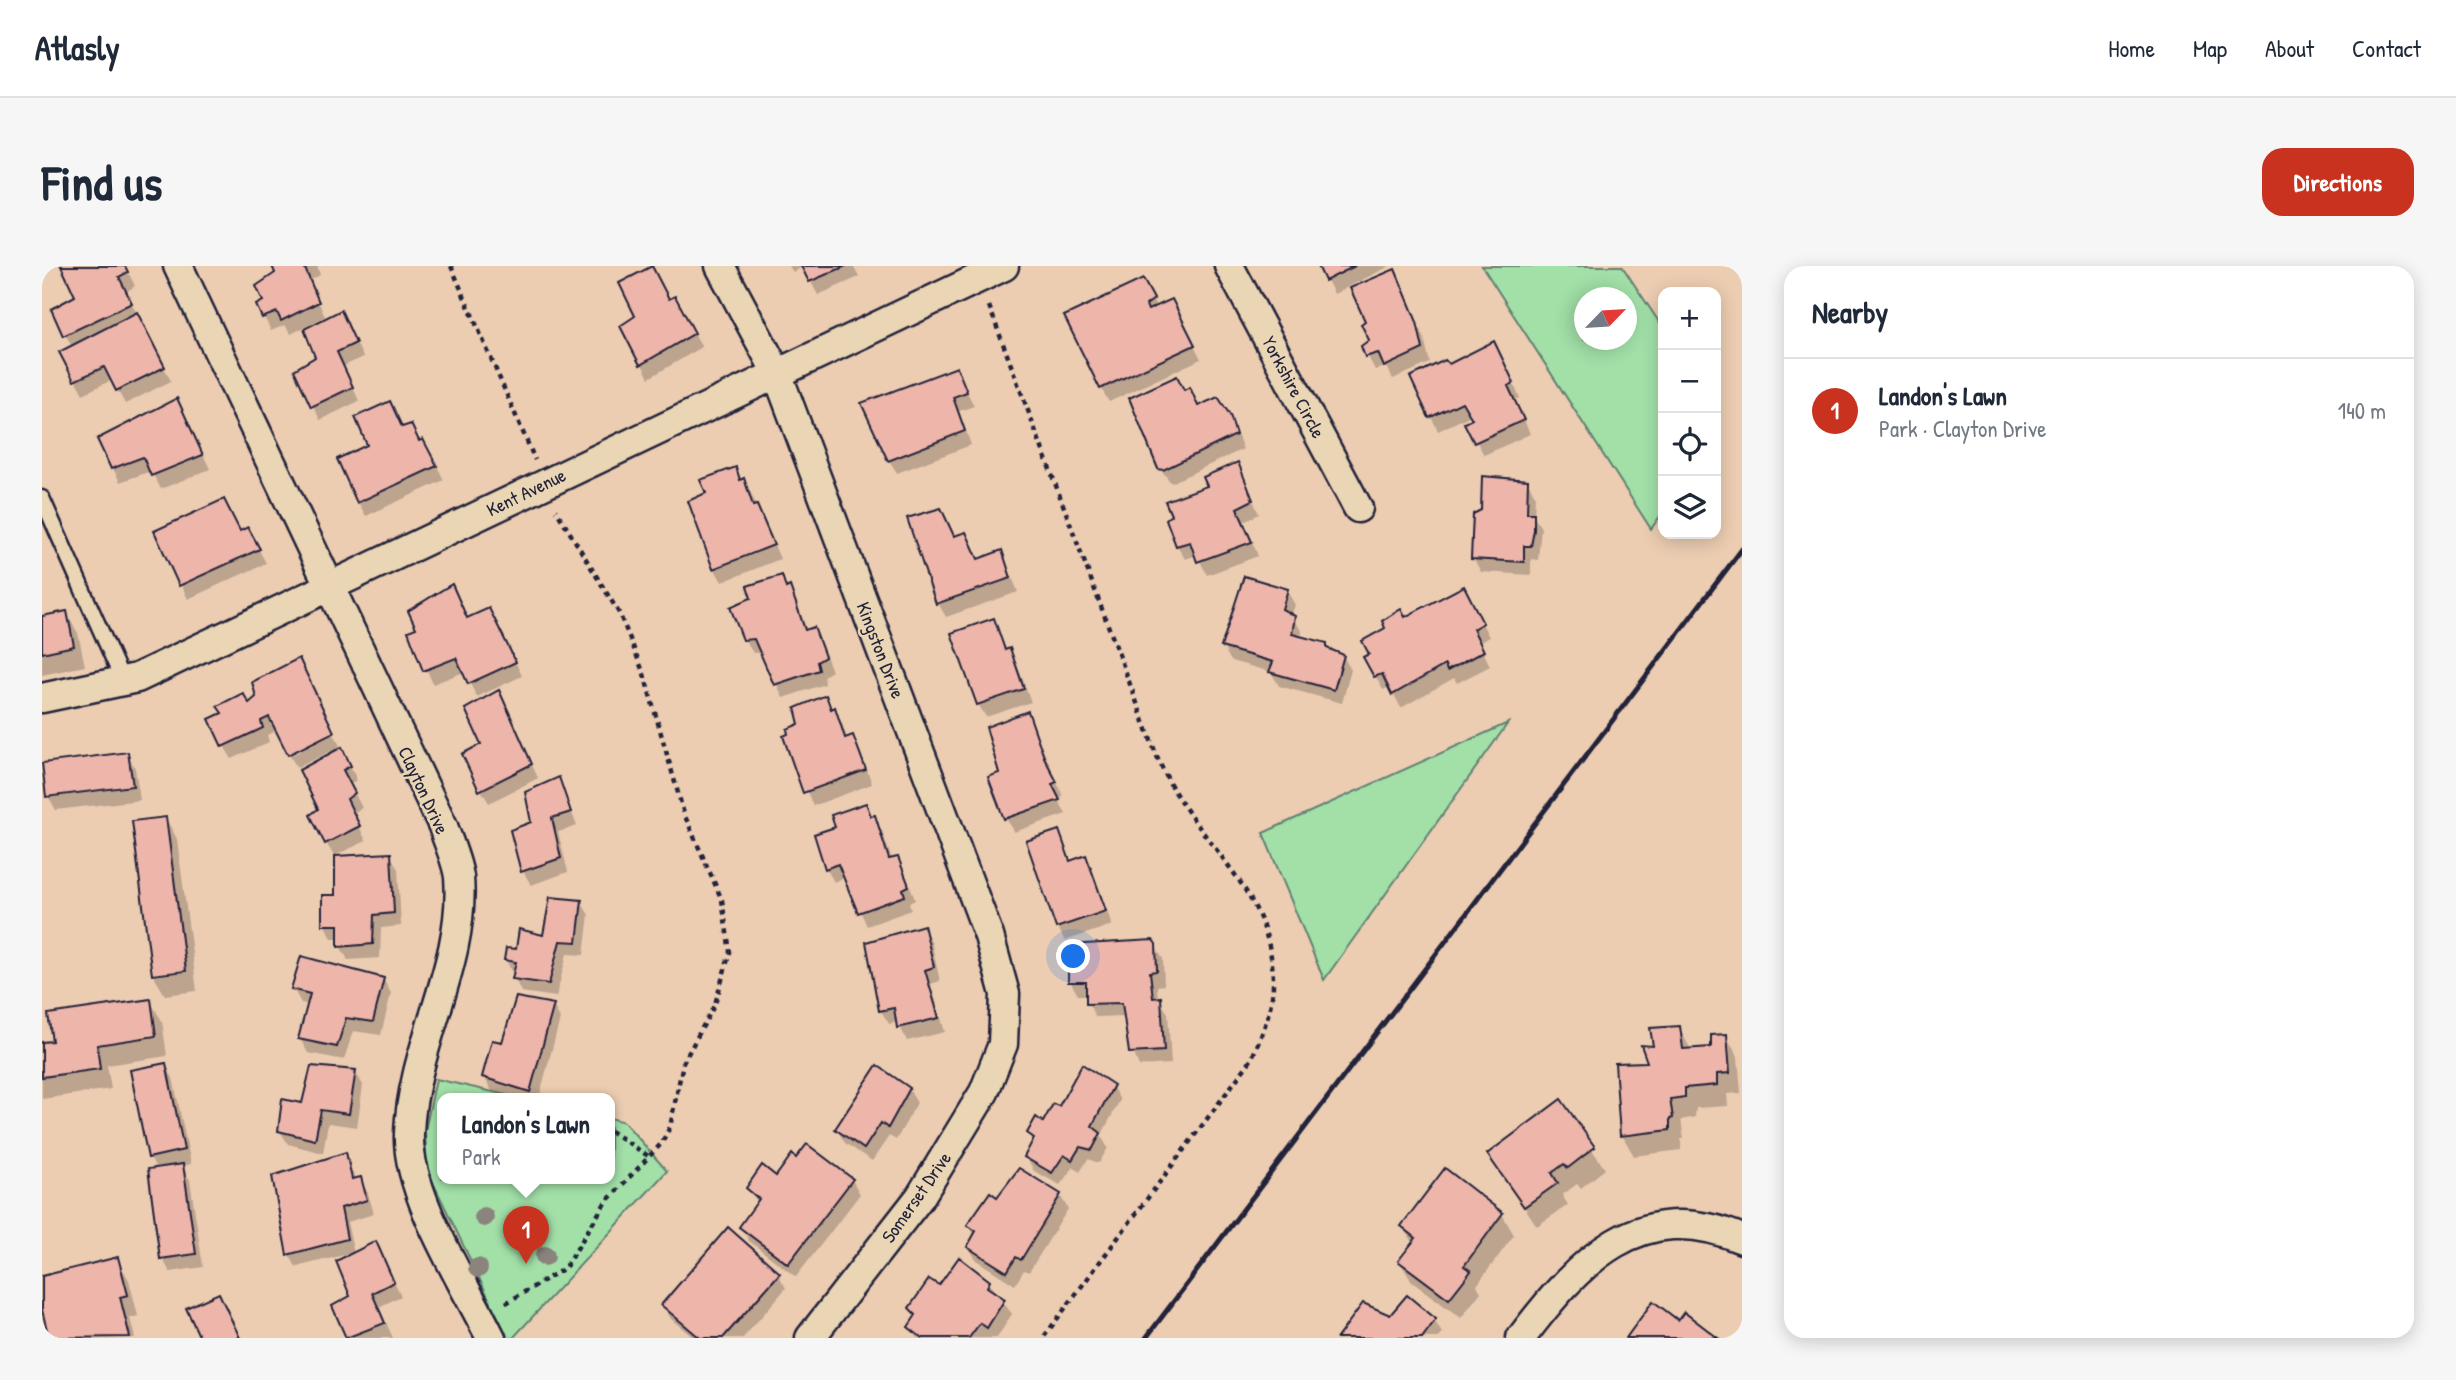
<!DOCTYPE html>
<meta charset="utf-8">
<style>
:root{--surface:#fff;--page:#f6f6f7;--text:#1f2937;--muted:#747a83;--line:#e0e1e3;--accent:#c8321e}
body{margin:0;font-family:"Patrick Hand",sans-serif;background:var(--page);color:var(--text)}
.controls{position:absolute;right:21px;top:21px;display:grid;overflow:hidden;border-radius:14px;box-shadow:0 4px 18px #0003}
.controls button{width:63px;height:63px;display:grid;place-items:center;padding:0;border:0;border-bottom:2px solid var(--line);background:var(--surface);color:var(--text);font:35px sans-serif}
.compass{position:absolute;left:1532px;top:21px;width:63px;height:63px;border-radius:50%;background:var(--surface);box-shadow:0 4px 18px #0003;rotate:65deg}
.you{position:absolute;left:1032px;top:691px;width:24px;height:24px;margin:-18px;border:5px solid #fff;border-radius:50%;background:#1a73e8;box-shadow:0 0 0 10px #1a73e833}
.badge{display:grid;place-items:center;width:46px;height:46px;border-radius:50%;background:var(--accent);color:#fff;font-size:23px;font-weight:700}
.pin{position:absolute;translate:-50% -58px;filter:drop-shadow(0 2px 4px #0008)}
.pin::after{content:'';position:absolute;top:37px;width:24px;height:21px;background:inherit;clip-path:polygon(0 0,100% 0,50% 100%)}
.popup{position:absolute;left:395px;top:827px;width:178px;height:91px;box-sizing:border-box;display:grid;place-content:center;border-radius:14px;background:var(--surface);filter:drop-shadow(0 2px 5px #0005);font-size:23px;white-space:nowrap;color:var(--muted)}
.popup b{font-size:26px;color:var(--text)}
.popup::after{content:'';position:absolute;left:50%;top:100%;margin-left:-14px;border:14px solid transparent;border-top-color:var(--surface)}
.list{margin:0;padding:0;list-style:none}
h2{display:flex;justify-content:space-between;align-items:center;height:91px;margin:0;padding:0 28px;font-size:30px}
h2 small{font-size:23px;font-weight:400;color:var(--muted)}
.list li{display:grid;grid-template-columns:46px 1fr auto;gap:21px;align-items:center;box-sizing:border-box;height:105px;padding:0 28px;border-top:2px solid var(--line)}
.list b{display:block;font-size:26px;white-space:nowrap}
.list p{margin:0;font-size:23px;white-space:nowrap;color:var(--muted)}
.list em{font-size:23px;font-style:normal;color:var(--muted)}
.icon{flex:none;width:38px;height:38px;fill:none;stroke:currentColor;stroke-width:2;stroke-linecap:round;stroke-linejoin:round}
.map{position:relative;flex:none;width:1700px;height:1072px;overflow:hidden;border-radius:21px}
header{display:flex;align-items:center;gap:42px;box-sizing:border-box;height:98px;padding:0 35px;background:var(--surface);border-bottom:2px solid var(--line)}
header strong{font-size:33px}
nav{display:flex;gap:38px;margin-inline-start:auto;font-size:24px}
.intro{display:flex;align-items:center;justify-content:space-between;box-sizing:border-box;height:168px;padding:0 42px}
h1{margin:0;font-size:49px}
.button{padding:18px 32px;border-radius:21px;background:var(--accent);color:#fff;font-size:24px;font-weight:700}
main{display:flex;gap:42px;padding:0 42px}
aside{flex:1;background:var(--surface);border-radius:21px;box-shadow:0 4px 18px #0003}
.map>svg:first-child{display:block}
.green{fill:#a2e0a8;stroke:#628172;stroke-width:2;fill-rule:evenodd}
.shadow{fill:#0003}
.building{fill:#eeb5aa;stroke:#22223b;stroke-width:2}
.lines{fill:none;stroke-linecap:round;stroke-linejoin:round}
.service-casing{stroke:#22223b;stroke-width:19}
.minor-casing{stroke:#22223b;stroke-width:33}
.path{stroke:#22223b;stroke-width:4.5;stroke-dasharray:5 5;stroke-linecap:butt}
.service{stroke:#ead6b4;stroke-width:14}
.minor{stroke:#ead6b4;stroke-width:28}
.rail{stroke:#22223b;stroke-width:5}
.tree{fill:#8b847d}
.labels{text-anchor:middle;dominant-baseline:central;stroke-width:5;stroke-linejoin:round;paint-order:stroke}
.street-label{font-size:19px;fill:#22223b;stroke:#ead6b4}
</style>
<header>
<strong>Atlasly</strong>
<nav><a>Home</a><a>Map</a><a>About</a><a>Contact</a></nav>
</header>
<div class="intro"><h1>Find us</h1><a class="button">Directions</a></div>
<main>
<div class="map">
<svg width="1700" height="1072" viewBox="0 0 1700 1072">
<rect width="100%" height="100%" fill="#eccdb2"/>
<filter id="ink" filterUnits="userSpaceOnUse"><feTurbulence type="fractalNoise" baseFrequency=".0143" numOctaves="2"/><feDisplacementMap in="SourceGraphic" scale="14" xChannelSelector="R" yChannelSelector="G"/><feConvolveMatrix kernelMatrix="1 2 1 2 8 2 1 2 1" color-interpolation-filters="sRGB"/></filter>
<g filter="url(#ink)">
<g class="green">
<path d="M1440 0H1580L1621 62V246L1609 263ZM1542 32H1584V74H1542Z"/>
<polygon points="1466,457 1282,714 1221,567"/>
<polygon points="394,813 477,832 400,832 400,912 568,912 568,852 582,856 625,905 471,1072 466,1072 385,904 383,865"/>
</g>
<g class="shadow">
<polygon points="24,0 83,0 93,20 84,26 129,115 83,138 70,114 41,128 19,87 30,81 11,44 35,31"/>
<polygon points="231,0 275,0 278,9 267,15 284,53 306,60 321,91 302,100 317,135 278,154 254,104 276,92 284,54 282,51 249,68 243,59 229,65 222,51 223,36 235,8"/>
<polygon points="747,0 811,0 817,11 776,29 761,1 751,6"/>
<polygon points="1278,0 1348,0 1292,28"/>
<polygon points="1352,6 1382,72 1388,97 1351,113 1344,101 1333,104 1321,81 1330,74"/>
<polygon points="1101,16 1115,42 1137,49 1159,93 1067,136 1059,122"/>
<polygon points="632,32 660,81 607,112 581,61"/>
<polygon points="1459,91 1478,132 1473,134 1488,168 1442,189 1425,158 1432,154 1429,149 1396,165 1371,112 1406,101"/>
<polygon points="914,104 932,140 917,145 929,179 855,207 847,194"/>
<polygon points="1147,123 1157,142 1187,149 1201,183 1129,217 1118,202 1142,126"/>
<polygon points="142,148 168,203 119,223 109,205 78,216 71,202"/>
<polygon points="361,163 389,188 402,214 324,250 316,236"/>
<polygon points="1195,198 1217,248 1202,256 1216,290 1165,309 1155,289 1143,293 1135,279"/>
<polygon points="693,203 709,227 738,293 680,316 672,302 666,228"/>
<polygon points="1485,215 1493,229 1492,251 1499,262 1496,294 1489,293 1489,309 1439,306 1431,292"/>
<polygon points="898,244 913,272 924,268 937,295 960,286 976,326 904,351 896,337 867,253"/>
<polygon points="114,266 198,267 213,277 224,297 146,333"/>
<polygon points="739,311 755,336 765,365 771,363 779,377 790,405 782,410 783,418 741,432 720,386 711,387 703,374 711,333"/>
<polygon points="410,321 426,354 455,358 480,410 435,431 422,406 391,418 368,366 376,363"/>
<polygon points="1245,325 1253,339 1249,350 1260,365 1259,372 1284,378 1288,385 1301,390 1309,404 1300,437 1237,420 1229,406 1189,395 1181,381"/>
<polygon points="1429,336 1447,371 1437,377 1448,400 1415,417 1412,412 1359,442 1348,421 1341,424 1324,392 1329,389 1345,362 1363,353"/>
<polygon points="24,347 36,367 43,400 0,409 0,351"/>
<polygon points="951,354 965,385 975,398 989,436 944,451 936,438"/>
<polygon points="457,426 496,512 447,537 439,524 441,478"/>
<polygon points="783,431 800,457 805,473 811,471 818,485 830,518 771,540 743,471 759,459"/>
<polygon points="216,432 236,464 225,469 227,476 190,493 182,480 182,448 206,439"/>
<polygon points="985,447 1021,530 1016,533 1024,548 972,566 964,552 959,508"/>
<polygon points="292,468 315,514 308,518 320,542 311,547 324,575 292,590 284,577 278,543 291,487 289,485 255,502 248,490"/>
<polygon points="85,488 93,502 98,534 14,544 6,530"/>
<polygon points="517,514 535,560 516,566 526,606 489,619 481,605 491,557"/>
<polygon points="823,539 840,565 850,594 855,593 863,606 873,634 867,637 869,644 825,660 803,611 792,616 784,602 796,562"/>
<polygon points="124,553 135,573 155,725 123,729 111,709"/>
<polygon points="1016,566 1030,596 1043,591 1051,605 1070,659 1023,675 1016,662 986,576"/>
<polygon points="348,589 356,603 359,660 339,662 338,692 306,694 298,680 298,672 290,672 282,658 295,631"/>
<polygon points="539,636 547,649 542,689 525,688 514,731 479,726 464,694 502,671"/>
<polygon points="881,661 889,675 898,715 889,718 903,766 865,775 856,756 847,758 839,745 826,678"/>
<polygon points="1112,679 1121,693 1122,719 1115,720 1116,733 1126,747 1129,798 1097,800 1085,771 1083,750 1054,751 1046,737 1046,729 1036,729 1028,715"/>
<polygon points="341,713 349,727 339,769 311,765 302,794 266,787 258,773 267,739 259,737 251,723"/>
<polygon points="108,735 120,755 125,790 65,799 69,823 0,833 0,778 12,776"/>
<polygon points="511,739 518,753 497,832 473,832 450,825 442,811 461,779"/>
<polygon points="1637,761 1649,784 1671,782 1684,770 1696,790 1699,827 1685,828 1686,840 1654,842 1653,851 1639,854 1642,873 1639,873 1639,884 1592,890 1580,869 1613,782"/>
<polygon points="123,799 131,812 149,898 140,900 148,914 161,1001 128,1006 120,992 115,904 108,891"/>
<polygon points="313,805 321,819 315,861 286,857 281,887 246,878 238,865 261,839"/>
<polygon points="1070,820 1078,834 1059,870 1066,882 1057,897 1046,893 1038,906 1031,901 1018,919 992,905 984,891 992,875 987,867 1002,858 1017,842"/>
<polygon points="867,823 875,837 854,874 847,870 830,895 803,877 795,864"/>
<polygon points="1518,836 1563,903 1539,922 1535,918 1520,929 1526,939 1495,960 1447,888"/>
<polygon points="303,888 314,914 318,913 326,927 332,948 305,956 312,988 333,977 359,1030 337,1041 351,1072 306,1072 292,1041 311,1031 310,987 254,1001 247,988"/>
<polygon points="734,913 810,914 818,928 754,1011 707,975 699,961 716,937 706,922"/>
<polygon points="1018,929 1026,943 987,1006 982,1004 973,1019 934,994 927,981 933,970 927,959 956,933"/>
<polygon points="1460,948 1472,969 1435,1019 1439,1026 1419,1052 1370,1016 1358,996 1372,978 1361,960"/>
<polygon points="75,993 87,1014 96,1050 88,1052 93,1072 9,1072 0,1036 0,1012"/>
<polygon points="736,1008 744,1022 701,1072 652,1072 629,1053 621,1039"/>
<polygon points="946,1016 970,1048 955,1072 875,1072 868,1061 875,1052 869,1042 897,1022"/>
<polygon points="1348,1051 1392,1054 1400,1067 1397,1072 1297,1072"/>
</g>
<g class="building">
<polygon points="19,0 83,0 86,6 77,11 90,37 21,70 9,43 33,30"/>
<polygon points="230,0 262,0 277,36 239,55 235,46 220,52 214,39 221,35 214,20 233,7"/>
<polygon points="610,0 627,33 633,30 653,67 598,99 578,60 593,50 577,17"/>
<polygon points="759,0 804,0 767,16"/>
<polygon points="1276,0 1313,0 1283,15"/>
<polygon points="1353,3 1375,56 1381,83 1342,101 1336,87 1323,91 1319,80 1327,74 1319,58 1323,55 1308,22"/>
<polygon points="1101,13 1112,33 1104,39 1106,44 1130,33 1153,79 1058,123 1022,50"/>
<polygon points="299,44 314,77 295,86 311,121 269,141 252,104 273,91 262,63"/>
<polygon points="95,46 123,101 74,125 62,101 32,115 17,86"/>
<polygon points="1452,75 1472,117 1466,120 1482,154 1432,177 1422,157 1430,153 1420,136 1387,152 1368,111 1403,94 1407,98"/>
<polygon points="915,101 925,126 911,131 923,165 846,195 819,137"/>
<polygon points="1135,110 1142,124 1148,121 1156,140 1176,131 1188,149 1194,169 1121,204 1116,203 1087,132"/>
<polygon points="135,132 161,189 109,210 101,191 69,203 55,173"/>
<polygon points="348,135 360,161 369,158 377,175 381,173 395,200 315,237 295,193 325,179 313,151"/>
<polygon points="1196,196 1211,234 1195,242 1210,276 1155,296 1148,276 1134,280 1124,253 1129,249 1123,235 1165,220 1161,211"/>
<polygon points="694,201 698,214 702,212 711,240 715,239 732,279 671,303 646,235 664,227 658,214"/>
<polygon points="1440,210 1486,214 1485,247 1492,247 1492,264 1489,280 1482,280 1482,296 1429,293 1431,248 1439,244"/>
<polygon points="182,233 198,265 206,261 218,283 137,320 112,265"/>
<polygon points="899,242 912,270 924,266 936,293 960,284 969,312 894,338 865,252"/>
<polygon points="740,309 744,322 748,320 763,364 772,361 783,391 775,396 777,404 732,419 712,373 701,374 688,341 709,332 705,320"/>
<polygon points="1202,310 1246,323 1240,343 1253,350 1250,368 1285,377 1285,382 1302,389 1292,424 1227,406 1231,396 1179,381"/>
<polygon points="410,318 425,352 447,342 474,396 426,418 414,392 381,405 366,365 374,362 366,345"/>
<polygon points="1422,320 1441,357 1431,363 1442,385 1405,405 1403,399 1350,429 1340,408 1332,411 1321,391 1327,388 1320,375 1343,362 1340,355 1359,343 1363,351"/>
<polygon points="25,345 32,380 0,387 0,350"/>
<polygon points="952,352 963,384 968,382 982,423 935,439 909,367"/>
<polygon points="257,392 292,466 246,489 227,451 219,455 221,462 180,481 167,453 180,447 175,440 201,427 207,437 214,431 210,416"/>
<polygon points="457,424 490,498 437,525 420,488 439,478 423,443"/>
<polygon points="784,429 789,443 793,441 803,472 811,469 824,504 761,527 741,470 746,468 745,463 757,458 753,442"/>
<polygon points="986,445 1002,491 1015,516 1010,518 1018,534 962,553 946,511 957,507 944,461"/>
<polygon points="300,481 309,500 301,504 313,527 305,533 318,560 283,578 268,549 276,543 257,504"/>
<polygon points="86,486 91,520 4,531 0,497"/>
<polygon points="517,511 529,546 510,552 519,592 479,606 468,564 489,556 483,526"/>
<polygon points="824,537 829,550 833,549 847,593 856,591 867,620 861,623 863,630 816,647 796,598 783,603 772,568 793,561 789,549"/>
<polygon points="124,551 144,705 110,709 90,555"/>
<polygon points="1017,564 1028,595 1044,589 1064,645 1014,662 984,575"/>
<polygon points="349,587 352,647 332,649 331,678 296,681 296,659 280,659 280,629 293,629 293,590"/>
<polygon points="508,631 540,634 535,676 518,675 507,718 470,713 474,696 462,694 464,682 474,683 477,663 501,669"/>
<polygon points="882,659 892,701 883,704 897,752 855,762 852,742 837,745 824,676"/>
<polygon points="1111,674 1114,678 1115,705 1108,706 1111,732 1119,731 1122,785 1087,787 1080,737 1044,738 1044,716 1026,716 1026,679"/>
<polygon points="259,690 342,712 331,756 304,752 295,781 256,773 268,728 249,723"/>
<polygon points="474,731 512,738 488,826 440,811 450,774 460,776"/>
<polygon points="109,733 114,770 55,779 58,803 0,811 0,776 10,775 6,748"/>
<polygon points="1638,760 1641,783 1669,781 1669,769 1685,768 1688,807 1675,808 1675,819 1643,822 1643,831 1628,833 1631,852 1628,853 1628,864 1578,870 1573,797 1605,796 1599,779 1611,780 1608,762"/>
<polygon points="124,797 142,884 106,892 88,804"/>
<polygon points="1040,798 1072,819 1050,860 1059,867 1050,884 1038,881 1030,894 1022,889 1010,907 982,891 992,872 985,867 994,851 1001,856 1011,838 1017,840"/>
<polygon points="835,799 868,822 846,862 839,857 822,883 793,863"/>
<polygon points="269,800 314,804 307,848 279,844 273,874 236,865 240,833 260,837"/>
<polygon points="1519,833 1553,881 1526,902 1522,898 1510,907 1516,917 1482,941 1445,888"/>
<polygon points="765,878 811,913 746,998 697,961 717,933 704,922 720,899 734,910 750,888 754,892"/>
<polygon points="304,886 310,913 319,911 325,934 299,942 305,973 245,989 230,910"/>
<polygon points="141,898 154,988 118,993 106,903"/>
<polygon points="977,902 1019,928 979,994 974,991 965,1006 925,981 934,965 925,959 948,926 955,931"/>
<polygon points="1403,902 1461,947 1422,1000 1429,1005 1407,1033 1356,995 1374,972 1359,960"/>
<polygon points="686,961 738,1007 681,1072 658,1072 619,1039"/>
<polygon points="334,975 352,1016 330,1027 343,1057 304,1072 290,1040 308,1030 294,995"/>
<polygon points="76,991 86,1029 78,1031 88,1071 7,1072 0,1044 0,1010"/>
<polygon points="917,991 948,1015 945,1021 963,1033 945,1062 938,1057 927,1072 880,1072 866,1061 874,1049 867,1042 887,1013 897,1019"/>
<polygon points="177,1027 198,1072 158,1072 144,1042"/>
<polygon points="1365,1029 1394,1053 1380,1072 1295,1072 1321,1037 1348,1049"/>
<polygon points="1611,1035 1636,1054 1642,1046 1676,1072 1584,1072"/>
</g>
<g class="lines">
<defs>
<polyline id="service" points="0,232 81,415"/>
<g id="minor">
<path d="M136 0 401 560C406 576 415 595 417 611 424 698 370 780 367 867 364 927 422 1017 449 1072"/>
<polyline points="678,0 735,107 947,670 963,728 961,778 942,826 878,931 768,1072"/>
<polyline points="1187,0 1316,242"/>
<polyline points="0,432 95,412 962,0"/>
<path d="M1479 1072C1537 995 1598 929 1700 973"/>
</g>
</defs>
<use href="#service" class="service-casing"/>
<use href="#minor" class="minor-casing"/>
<g class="path">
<polyline points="409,0 493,194"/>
<path d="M947 40 1114 488C1122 506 1130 524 1142 540 1182 599 1231 639 1231 717 1231 743 1219 771 1209 794L1001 1072"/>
<polyline points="568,865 608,891"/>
<polyline points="464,1037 523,1002 563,937 619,878 628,861 641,797 673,738 688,686 680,634 642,548 602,408 588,373 577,347 514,244"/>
</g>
<use href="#service" class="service"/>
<use href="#minor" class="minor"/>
<polyline class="rail" points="1104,1072 1700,283"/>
</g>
<g class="tree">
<circle cx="442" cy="951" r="10"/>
<circle cx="503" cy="990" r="10"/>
<circle cx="436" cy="1002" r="10"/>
</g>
</g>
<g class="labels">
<g class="street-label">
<text transform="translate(1252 121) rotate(62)">Yorkshire Circle</text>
<text transform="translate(484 226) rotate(-26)">Kent Avenue</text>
<text transform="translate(839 384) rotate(69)">Kingston Drive</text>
<text transform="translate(382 524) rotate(65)">Clayton Drive</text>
<text transform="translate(874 931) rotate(-55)">Somerset Drive</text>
</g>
</g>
</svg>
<div class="controls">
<button>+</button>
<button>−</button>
<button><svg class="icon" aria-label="locate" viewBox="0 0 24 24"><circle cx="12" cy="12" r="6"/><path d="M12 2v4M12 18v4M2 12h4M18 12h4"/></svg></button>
<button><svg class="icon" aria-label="layers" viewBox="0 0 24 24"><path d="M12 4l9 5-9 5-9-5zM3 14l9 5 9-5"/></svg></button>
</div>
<svg class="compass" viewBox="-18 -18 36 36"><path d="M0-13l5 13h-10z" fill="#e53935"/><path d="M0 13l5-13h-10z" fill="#747a83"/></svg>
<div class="you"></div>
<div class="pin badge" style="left:484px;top:998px">1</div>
<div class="popup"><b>Landon's Lawn</b>Park</div>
</div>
<aside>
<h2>Nearby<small></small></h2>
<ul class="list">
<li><span class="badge">1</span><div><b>Landon's Lawn</b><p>Park · Clayton Drive</p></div><em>140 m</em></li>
</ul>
</aside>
</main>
